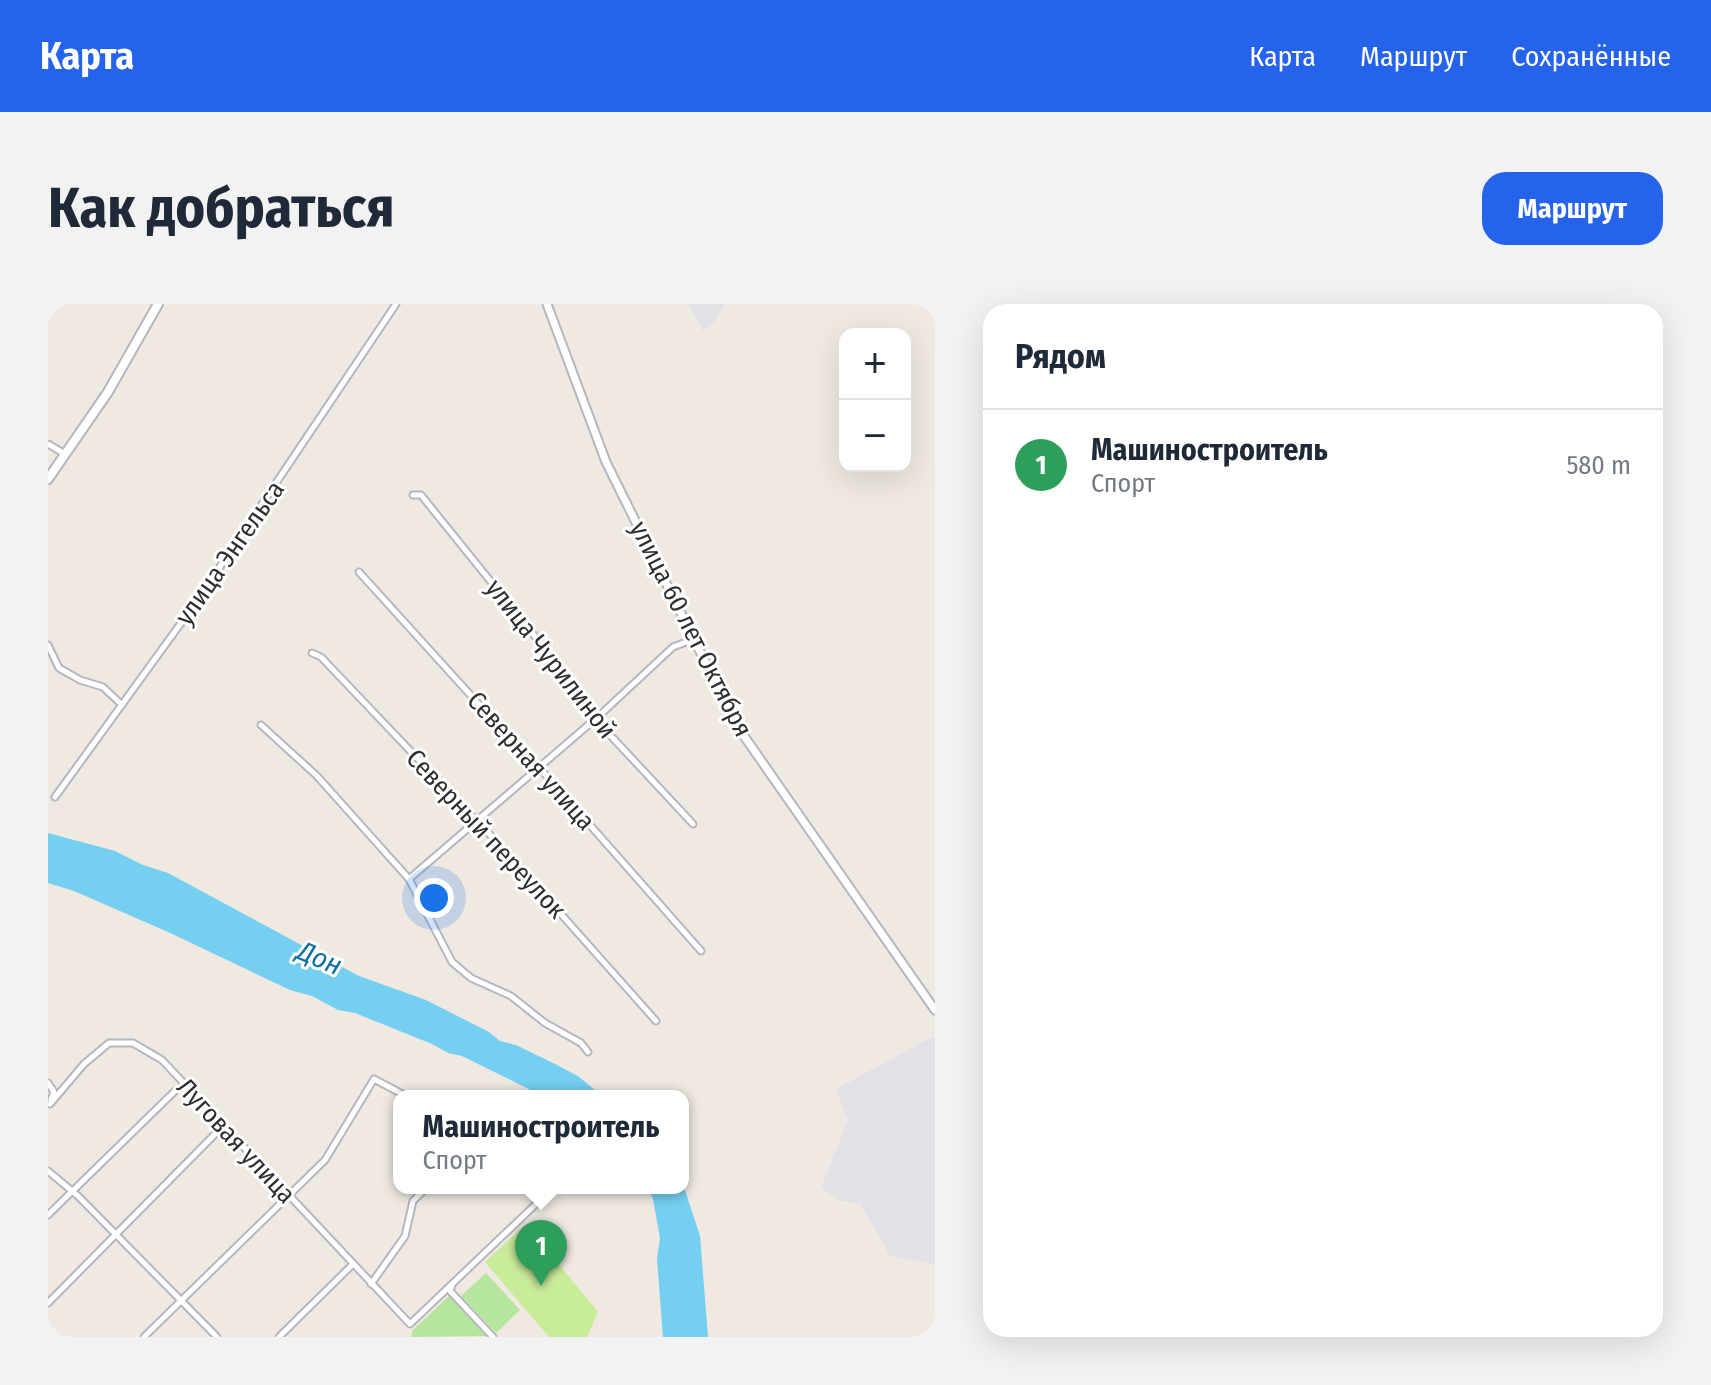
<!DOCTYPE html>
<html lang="ru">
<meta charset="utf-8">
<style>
:root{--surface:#fff;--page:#f2f2f3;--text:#1f2937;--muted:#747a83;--line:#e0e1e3;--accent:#2563eb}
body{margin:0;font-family:"Fira Sans Condensed",sans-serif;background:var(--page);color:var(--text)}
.controls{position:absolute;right:24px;top:24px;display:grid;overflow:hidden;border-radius:16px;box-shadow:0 8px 32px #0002}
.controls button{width:72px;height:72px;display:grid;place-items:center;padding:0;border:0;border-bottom:2px solid var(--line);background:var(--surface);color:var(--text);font:40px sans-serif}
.you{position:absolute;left:386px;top:594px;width:28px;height:28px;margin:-20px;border:6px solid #fff;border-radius:50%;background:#1a73e8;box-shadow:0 0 0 12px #1a73e833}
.badge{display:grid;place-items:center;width:52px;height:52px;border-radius:50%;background:var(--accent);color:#fff;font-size:26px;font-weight:700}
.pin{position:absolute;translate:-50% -66px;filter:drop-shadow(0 2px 4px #0008)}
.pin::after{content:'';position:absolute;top:42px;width:28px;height:24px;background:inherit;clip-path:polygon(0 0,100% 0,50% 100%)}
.popup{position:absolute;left:345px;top:786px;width:296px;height:104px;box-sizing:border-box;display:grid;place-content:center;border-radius:16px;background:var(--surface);filter:drop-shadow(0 2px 6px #0005);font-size:26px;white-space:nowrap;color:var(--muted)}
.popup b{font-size:30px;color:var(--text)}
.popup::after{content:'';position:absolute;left:50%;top:100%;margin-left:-16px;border:16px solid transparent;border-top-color:var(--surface)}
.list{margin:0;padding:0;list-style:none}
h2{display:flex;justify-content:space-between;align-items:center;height:104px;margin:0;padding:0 32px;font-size:34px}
h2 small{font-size:26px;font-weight:400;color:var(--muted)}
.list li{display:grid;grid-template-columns:52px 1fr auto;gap:24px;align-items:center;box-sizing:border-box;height:112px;padding:0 32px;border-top:2px solid var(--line)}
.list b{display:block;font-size:30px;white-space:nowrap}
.list p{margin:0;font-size:26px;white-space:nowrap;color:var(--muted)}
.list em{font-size:26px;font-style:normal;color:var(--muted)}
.map{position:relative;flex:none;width:887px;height:1033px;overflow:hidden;border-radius:24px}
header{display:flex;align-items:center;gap:48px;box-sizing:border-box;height:112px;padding:0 40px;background:var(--accent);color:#fff}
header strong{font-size:38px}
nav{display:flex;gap:44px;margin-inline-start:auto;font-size:28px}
.intro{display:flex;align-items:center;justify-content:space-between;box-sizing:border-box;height:192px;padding:0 48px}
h1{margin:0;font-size:56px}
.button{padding:20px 36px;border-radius:24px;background:var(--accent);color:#fff;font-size:28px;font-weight:700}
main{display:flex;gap:48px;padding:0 48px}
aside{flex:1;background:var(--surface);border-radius:24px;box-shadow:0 8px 32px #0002}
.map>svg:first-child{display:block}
.industrial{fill:#e3e1e8}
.green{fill:#b6e59e}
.pitch{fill:#c9ec9a}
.water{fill:#75cff0}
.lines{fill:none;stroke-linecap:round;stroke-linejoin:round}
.minor-casing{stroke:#b4b7c1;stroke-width:9}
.tertiary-casing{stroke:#b4b7c1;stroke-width:11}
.secondary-casing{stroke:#b4b7c1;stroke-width:12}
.minor{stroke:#fff;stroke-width:5}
.tertiary{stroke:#fff;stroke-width:7}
.secondary{stroke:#fff;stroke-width:8}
.labels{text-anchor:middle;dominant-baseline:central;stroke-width:6;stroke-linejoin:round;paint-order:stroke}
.street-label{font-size:26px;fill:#2e2e2e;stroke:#fff}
.water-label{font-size:28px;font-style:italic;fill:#0d6fa3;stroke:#fff}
</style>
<header>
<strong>Карта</strong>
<nav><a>Карта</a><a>Маршрут</a><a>Сохранённые</a></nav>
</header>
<div class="intro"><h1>Как добраться</h1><a class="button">Маршрут</a></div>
<main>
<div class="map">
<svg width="887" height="1033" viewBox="0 0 887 1033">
<rect width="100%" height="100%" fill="#efe9e1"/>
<g class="industrial">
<polygon points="640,0 676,0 668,16 655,27"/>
<polygon points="886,732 887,733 887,960 842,952 812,899 793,897 773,884 800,816 788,785"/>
</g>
<g class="green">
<polygon points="438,969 472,1006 448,1029 413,992"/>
<polygon points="401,992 439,1032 363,1033 365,1026"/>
</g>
<polygon class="pitch" points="478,920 550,1008 539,1033 501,1033 437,958"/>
<g class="water">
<polygon points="0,529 67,547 95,561 120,569 311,672 378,696 441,728 452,737 468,741 505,759 530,772 554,792 495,792 414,752 400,749 384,740 307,709 290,706 264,692 242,686 120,628 26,587 0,579"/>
<polygon points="635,880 652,932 660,1033 615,1033 609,955 612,934 605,895 600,884 635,884"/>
</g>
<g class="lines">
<defs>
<g id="minor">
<polyline points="0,140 17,150"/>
<polyline points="365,191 373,191 548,408 550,418 645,520"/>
<polyline points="311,268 446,417 490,462 653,647"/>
<polyline points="0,341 11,364 32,376 55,383 74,401"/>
<polyline points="264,349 273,353 448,537 608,717"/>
<polyline points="213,421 269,472 361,575 404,658 423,674 463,692 497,719 533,739 540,748"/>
<polyline points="7,493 149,297 348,0"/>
<polyline points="361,575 552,411 625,343 646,335"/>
<polyline points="0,779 6,788 3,796"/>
<polyline points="2,800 36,760 61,739 85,739 114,756 362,1020 487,901"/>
<polyline points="0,867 30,892 169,1033"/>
<polyline points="0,911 129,785"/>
<polyline points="323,980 357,932 365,897 378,884"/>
<polyline points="404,981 402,987 445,1033"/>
<polyline points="0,999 175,822"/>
<polyline points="96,1033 277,856 326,775 358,792"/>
<polyline points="231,1033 304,961"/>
</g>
<polyline id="tertiary" points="499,0 558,158 689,422 887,706"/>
<polyline id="secondary" points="0,175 60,88 110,0"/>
</defs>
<use href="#minor" class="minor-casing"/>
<use href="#tertiary" class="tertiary-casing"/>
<use href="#secondary" class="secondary-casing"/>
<use href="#minor" class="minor"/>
<use href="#tertiary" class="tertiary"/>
<use href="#secondary" class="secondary"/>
</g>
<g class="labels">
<g class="street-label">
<text transform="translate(182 249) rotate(-55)">улица Энгельса</text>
<text transform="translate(643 325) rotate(63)">улица 60 лет Октября</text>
<text transform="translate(503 355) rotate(52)">улица Чурилиной</text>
<text transform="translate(483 457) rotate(48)">Северная улица</text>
<text transform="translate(438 530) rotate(47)">Северный переулок</text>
<text transform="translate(188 837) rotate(47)">Луговая улица</text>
</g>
<g class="water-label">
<text transform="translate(272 654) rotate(23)">Дон</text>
</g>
</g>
</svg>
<div class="controls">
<button>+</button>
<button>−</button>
</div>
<div class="you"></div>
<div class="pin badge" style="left:493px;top:982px;background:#2e9e5b">1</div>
<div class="popup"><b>Машиностроитель</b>Спорт</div>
</div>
<aside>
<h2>Рядом<small></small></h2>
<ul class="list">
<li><span class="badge" style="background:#2e9e5b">1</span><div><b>Машиностроитель</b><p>Спорт</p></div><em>580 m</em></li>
</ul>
</aside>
</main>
